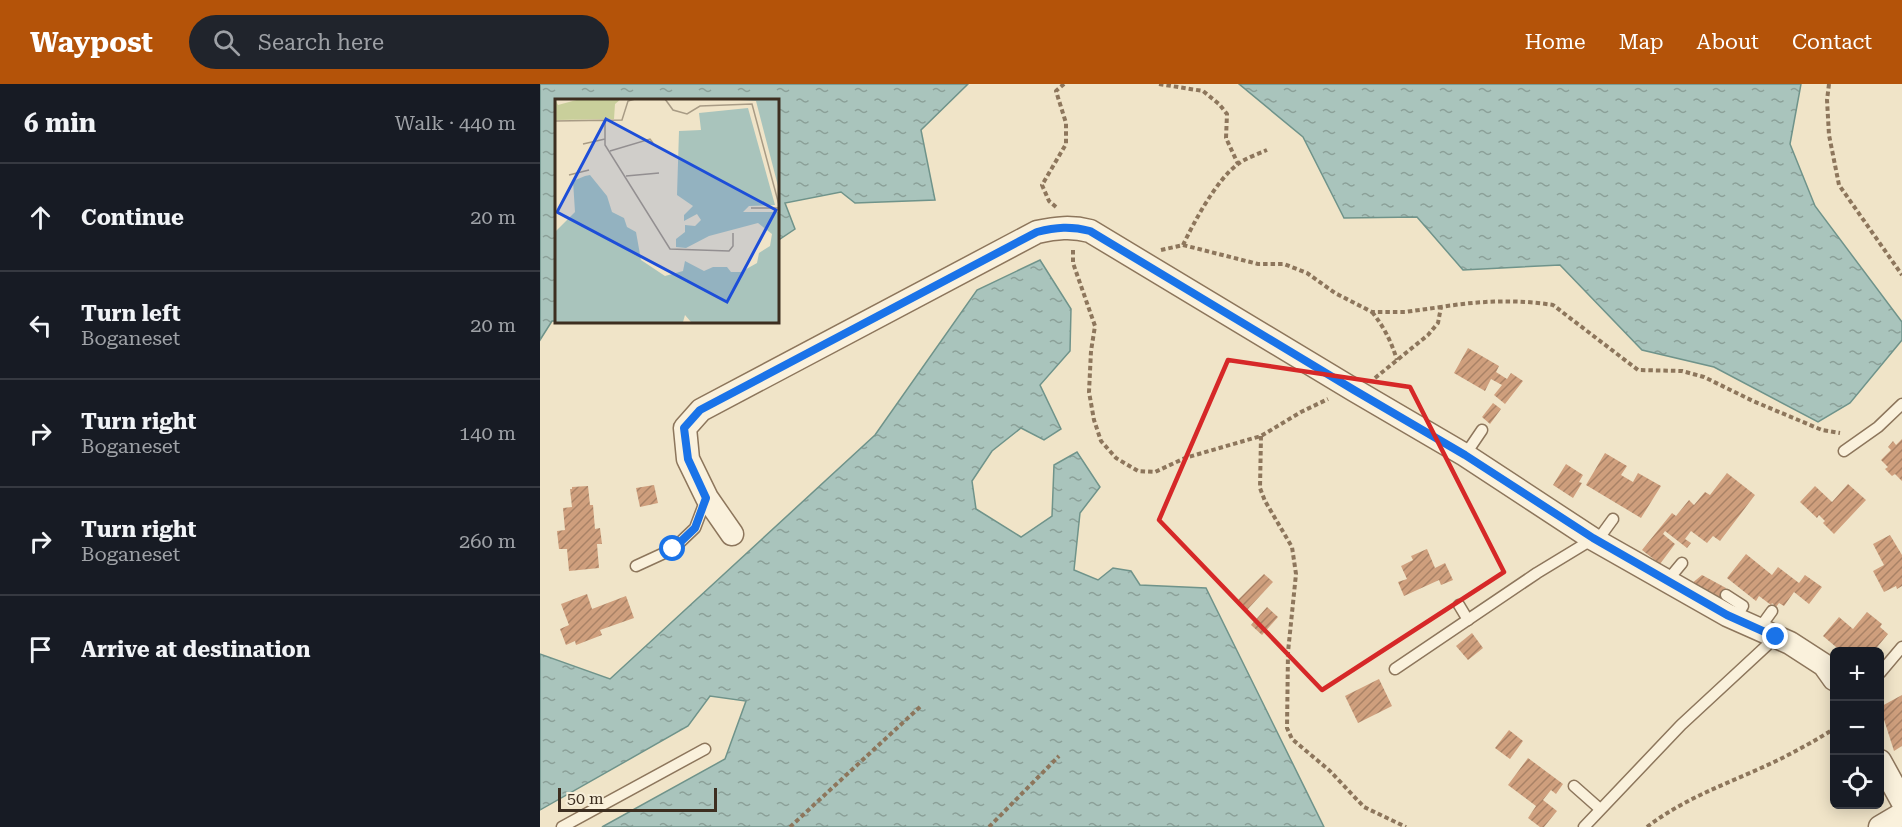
<!DOCTYPE html>
<meta charset="utf-8">
<style>
:root{--surface:#171b24;--page:#20242c;--text:#f1f3f6;--muted:#9ea1a6;--line:#363941;--accent:#b45309}
body{margin:0;font-family:"Roboto Serif",serif;background:var(--page);color:var(--text)}
.controls{position:absolute;right:18px;bottom:18px;display:grid;overflow:hidden;border-radius:9px;box-shadow:0 3px 15px #0003}
.controls button{width:54px;height:54px;display:grid;place-items:center;padding:0;border:0;border-bottom:2px solid var(--line);background:var(--surface);color:var(--text);font:30px sans-serif}
.scale{position:absolute;left:18px;bottom:15px;width:159px;box-sizing:border-box;padding-left:6px;border:3px solid #3d2e20;border-top:0;font-size:16px;line-height:21px;white-space:nowrap;color:#3d2e20;-webkit-text-stroke:4px #f7eed8;paint-order:stroke}
.stop{position:absolute;width:18px;height:18px;margin:-14px;border:4px solid #1a73e8;border-radius:50%;background:#fff}
.stop.end{background:#1a73e8;border-color:#fff;box-shadow:0 2px 6px #0008}
.list{margin:0;padding:0;list-style:none}
h2{display:flex;justify-content:space-between;align-items:center;height:78px;margin:0;padding:0 24px;font-size:26px}
h2 small{font-size:20px;font-weight:400;color:var(--muted)}
.list li{display:grid;grid-template-columns:39px 1fr auto;gap:18px;align-items:center;box-sizing:border-box;height:108px;padding:0 24px;border-top:2px solid var(--line)}
.list b{display:block;font-size:22px;white-space:nowrap}
.list p{margin:0;font-size:20px;white-space:nowrap;color:var(--muted)}
.list em{font-size:20px;font-style:normal;color:var(--muted)}
.icon{flex:none;width:33px;height:33px;fill:none;stroke:currentColor;stroke-width:2;stroke-linecap:round;stroke-linejoin:round}
.map{position:relative;flex:none;width:1362px;height:743px;overflow:hidden}
header{display:flex;align-items:center;gap:36px;box-sizing:border-box;height:84px;padding:0 30px;background:var(--accent);color:#fff}
header strong{font-size:28px}
nav{display:flex;gap:33px;margin-inline-start:auto;font-size:21px}
.search{width:420px;height:54px;background:var(--page);display:flex;align-items:center;gap:15px;box-sizing:border-box;padding:0 21px;border-radius:33px;color:var(--muted);font-size:22px}
main{display:flex}
aside{flex:1;background:var(--surface)}
.map>svg:first-child{display:block}
.water{fill:url(#water-ripples);stroke:#6f938a;stroke-width:1.5}
.building{fill:url(#building-hatch)}
.lines{fill:none;stroke-linecap:round;stroke-linejoin:round}
.lane-casing{stroke:#8d765c;stroke-width:13}
.street-casing{stroke:#8d765c;stroke-width:25}
.path{stroke:#8d765c;stroke-width:4;stroke-dasharray:4.5 3;stroke-linecap:butt}
.lane{stroke:#faf1dc;stroke-width:10}
.street{stroke:#faf1dc;stroke-width:22}
.route{stroke:#1a73e8;stroke-width:8}
.marked{fill:none;stroke:#d62828;stroke-width:4.5;stroke-linejoin:round}
.inset-road{fill:none;stroke:#a89b85;stroke-width:1.5}
.view{fill:#1d4ed8;fill-opacity:0.15;stroke:#1d4ed8;stroke-width:3}
.inset-edge{fill:none;stroke:#3d2e20;stroke-width:3}
</style>
<header>
<strong>Waypost</strong>
<div class="search"><svg class="icon" aria-label="search" viewBox="0 0 24 24"><circle cx="10" cy="10" r="6"/><path d="M15 15l6 6"/></svg>Search here</div>
<nav><a>Home</a><a>Map</a><a>About</a><a>Contact</a></nav>
</header>
<main>
<aside>
<h2>6 min<small>Walk · 440 m</small></h2>
<ul class="list">
<li><svg class="icon" aria-label="ahead" viewBox="0 0 24 24"><path d="M12 20V5M6 11l6-6 6 6"/></svg><div><b>Continue</b></div><em>20 m</em></li>
<li><svg class="icon" aria-label="left" viewBox="0 0 24 24"><path d="M17 20v-9H6M10 6l-5 5 5 5"/></svg><div><b>Turn left</b><p>Boganeset</p></div><em>20 m</em></li>
<li><svg class="icon" aria-label="right" viewBox="0 0 24 24"><path d="M7 20v-9h11M14 6l5 5-5 5"/></svg><div><b>Turn right</b><p>Boganeset</p></div><em>140 m</em></li>
<li><svg class="icon" aria-label="right" viewBox="0 0 24 24"><path d="M7 20v-9h11M14 6l5 5-5 5"/></svg><div><b>Turn right</b><p>Boganeset</p></div><em>260 m</em></li>
<li><svg class="icon" aria-label="arrive" viewBox="0 0 24 24"><path d="M6 21V4h12l-3 4 3 4H6"/></svg><div><b>Arrive at destination</b></div></li>
</ul>
</aside>
<div class="map">
<svg width="1362" height="743" viewBox="0 0 1362 743">
<defs>
<pattern id="water-ripples" width="26" height="14" patternUnits="userSpaceOnUse" patternTransform="scale(1.5)"><rect width="26" height="14" fill="#a9c4bc"/><path d="M2 4q2-2 4 0t4 0M15 11q2-2 4 0t4 0" fill="none" stroke="#8ba098"/></pattern>
<pattern id="building-hatch" width="6" height="6" patternUnits="userSpaceOnUse" patternTransform="scale(1.5)"><rect width="6" height="6" fill="#cf9f7d"/><path d="M-1 1l2-2M0 6l6-6M5 7l2-2" fill="none" stroke="#a98266"/></pattern>
</defs>
<rect width="100%" height="100%" fill="#f0e4c8"/>
<g class="water">
<polygon points="0,0 428,0 381,46 395,116 315,119 301,108 245,119 255,145 237,157 237,16 16,16 16,237 12,237 0,256"/>
<polygon points="699,0 1261,0 1250,60 1275,122 1362,238 1362,256 1310,319 1278,338 1174,283 1102,266 1020,181 923,186 877,133 804,134 763,53"/>
<polygon points="500,176 531,225 530,267 500,301 521,345 504,356 481,344 452,367 432,397 436,425 481,453 512,432 514,381 537,368 560,403 540,429 534,486 558,496 573,484 591,487 600,501 666,504 784,743 62,743 185,675 206,617 170,612 148,642 0,726 0,570 70,595 335,351 437,206"/>
</g>
<g class="building">
<polygon points="928,264 959,282 956,288 967,295 971,289 983,297 965,320 954,311 962,301 951,295 945,307 914,289"/>
<polygon points="953,319 961,325 950,340 942,333"/>
<polygon points="1362,355 1362,397 1355,390 1352,392 1345,385 1348,383 1341,376 1351,366 1348,363 1353,357 1356,361"/>
<polygon points="1065,369 1087,382 1081,391 1093,398 1098,389 1121,402 1101,434 1046,401"/>
<polygon points="1026,380 1043,391 1039,398 1042,399 1033,414 1013,401"/>
<polygon points="1187,389 1215,411 1180,457 1173,452 1167,459 1151,447 1145,455 1151,459 1147,464 1125,447 1123,450 1135,460 1120,480 1102,466 1132,429 1136,432 1149,416 1154,421 1165,408 1170,411"/>
<polygon points="1308,400 1326,416 1294,450 1283,439 1285,437 1279,431 1277,434 1260,418 1275,402 1292,418"/>
<polygon points="114,401 118,419 100,423 96,404"/>
<polygon points="48,402 50,421 53,421 55,445 60,444 62,460 57,460 59,484 29,487 27,465 19,465 17,447 25,446 23,424 32,423 30,405 32,405 32,403"/>
<polygon points="1350,451 1362,471 1362,502 1357,505 1356,502 1344,508 1333,487 1344,481 1333,460"/>
<polygon points="887,465 895,484 905,479 913,496 901,501 899,496 864,512 858,498 867,495 861,482 873,476 871,472"/>
<polygon points="1206,470 1232,491 1238,483 1259,499 1265,491 1282,503 1269,520 1254,508 1244,522 1239,519 1236,523 1232,519 1231,521 1219,512 1216,517 1187,494"/>
<polygon points="724,490 733,498 707,526 697,517"/>
<polygon points="1162,491 1186,504 1180,515 1151,500"/>
<polygon points="47,510 52,525 86,512 94,534 60,546 62,551 36,561 35,557 26,561 20,545 29,541 21,520"/>
<polygon points="727,523 738,533 722,551 711,541"/>
<polygon points="1327,528 1342,540 1340,543 1348,550 1333,568 1302,568 1283,552 1299,533 1313,545"/>
<polygon points="932,549 943,564 928,576 916,562"/>
<polygon points="839,595 852,622 818,639 805,612"/>
<polygon points="1362,611 1362,662 1354,667 1340,623"/>
<polygon points="969,646 983,657 970,675 955,664"/>
<polygon points="988,674 1023,700 1016,710 1011,706 1003,716 1017,727 1004,743 1000,743 988,734 996,722 968,701"/>
</g>
<g class="lines">
<defs>
<g id="lane">
<polyline points="1304,367 1338,343 1362,320"/>
<polyline points="925,371 942,346"/>
<polyline points="1057,457 1073,435"/>
<polyline points="96,482 133,465 155,444 166,415"/>
<polyline points="1127,497 1142,479"/>
<polyline points="1186,511 1203,522 1195,535"/>
<polyline points="919,521 928,536"/>
<polyline points="1219,545 1232,527"/>
<polyline points="855,585 997,489 1053,455"/>
<polyline points="1340,589 1362,563"/>
<polyline points="1034,702 1060,725"/>
<polyline points="22,743 165,665"/>
<polyline points="1044,743 1141,641 1236,553"/>
</g>
<g id="street">
<path d="M192 450 167 414 148 375 145 344 161 326 497 148C516 144 531 142 550 147L814 306 925 371 1053 455 1187 531 1250 559 1284 581 1294 595"/>
<polyline points="1340,677 1362,717"/>
<polyline points="1340,743 1362,730"/>
</g>
</defs>
<use href="#lane" class="lane-casing"/>
<use href="#street" class="street-casing"/>
<g class="path">
<polyline points="619,0 663,7 679,20 687,30 686,54 698,80"/>
<polyline points="1289,0 1287,16 1289,51 1299,101 1362,191"/>
<polyline points="516,123 509,117 502,101 526,60 526,39 516,7 524,0"/>
<path d="M643 161C654 138 677 95 698 80 706 74 718 70 727 66"/>
<polyline points="533,166 533,179 555,242 551,267 549,308 554,336 561,357 576,374 598,387 615,388 645,374 721,352 761,328 788,315"/>
<polyline points="621,166 643,161 718,180 744,180 767,189 795,209 832,228 865,228 901,223"/>
<path d="M832 228C844 243 851 257 857 276"/>
<path d="M835 294 888 251 898 239 901 223C937 217 977 215 1013 221L1098 286 1142 287 1164 293 1213 317 1282 346 1300 349"/>
<polyline points="721,352 720,404 725,417 752,463 756,490 748,568 747,644 752,655 790,687 824,723 866,743"/>
<polyline points="250,743 382,621"/>
<polyline points="449,743 519,672"/>
<path d="M1107 743C1142 716 1181 702 1221 684 1246 673 1271 659 1294 645"/>
</g>
<use href="#lane" class="lane"/>
<use href="#street" class="street"/>
</g>
<g class="lines">
<path class="route" d="M133 465 155 444 166 414 148 375 144 344 160 326 497 148C516 143 531 142 550 147L814 306 925 371 1053 454 1187 531 1236 553"/>
</g>
<path class="marked" d="M688 276 870 303 964 488 782 606 619 436Z"/>
<g transform="translate(15 15)">
<rect width="224" height="224" fill="#f0e4c8"/>
<path d="M0 0 3 6 25 0H66L60 5 59 20 0 21Z" fill="#c9cf9b"/>
<path d="M171 0H223V87L201 2ZM193 9 220 106 194 107 188 113H223V223H136L130 216 128 223H0V133L20 113 18 82 30 77 35 76 52 97 57 113 69 119 72 128 81 133 86 161 110 177 128 172 130 162 149 172 158 168H172L176 173H186L202 164 204 154 215 147 217 135 203 124 154 137 131 149 121 148V140L130 133V126L140 127 146 121 142 115 129 122V116L138 107 122 96 124 32 146 31 144 14Z" fill="#a9c4bc"/>
<path class="inset-road" d="M110 0 118 11 132 15 145 7 197 5 224 106M0 22 67 21 73 2 80 0M50 22V46L115 150 174 152 178 147V134M28 45 50 40M55 52 95 40 98 44M14 76 34 71M71 77 104 74M196 109H224"/>
<path class="view" d="M51 20 221 111 172 203 2 113Z"/>
<rect width="224" height="224" class="inset-edge"/>
</g>
</svg>
<div class="controls">
<button>+</button>
<button>−</button>
<button><svg class="icon" aria-label="locate" viewBox="0 0 24 24"><circle cx="12" cy="12" r="6"/><path d="M12 2v4M12 18v4M2 12h4M18 12h4"/></svg></button>
</div>
<div class="scale">50 m</div>
<div class="stop" style="left:133px;top:465px"></div>
<div class="stop end" style="left:1236px;top:553px"></div>
</div>
</main>
